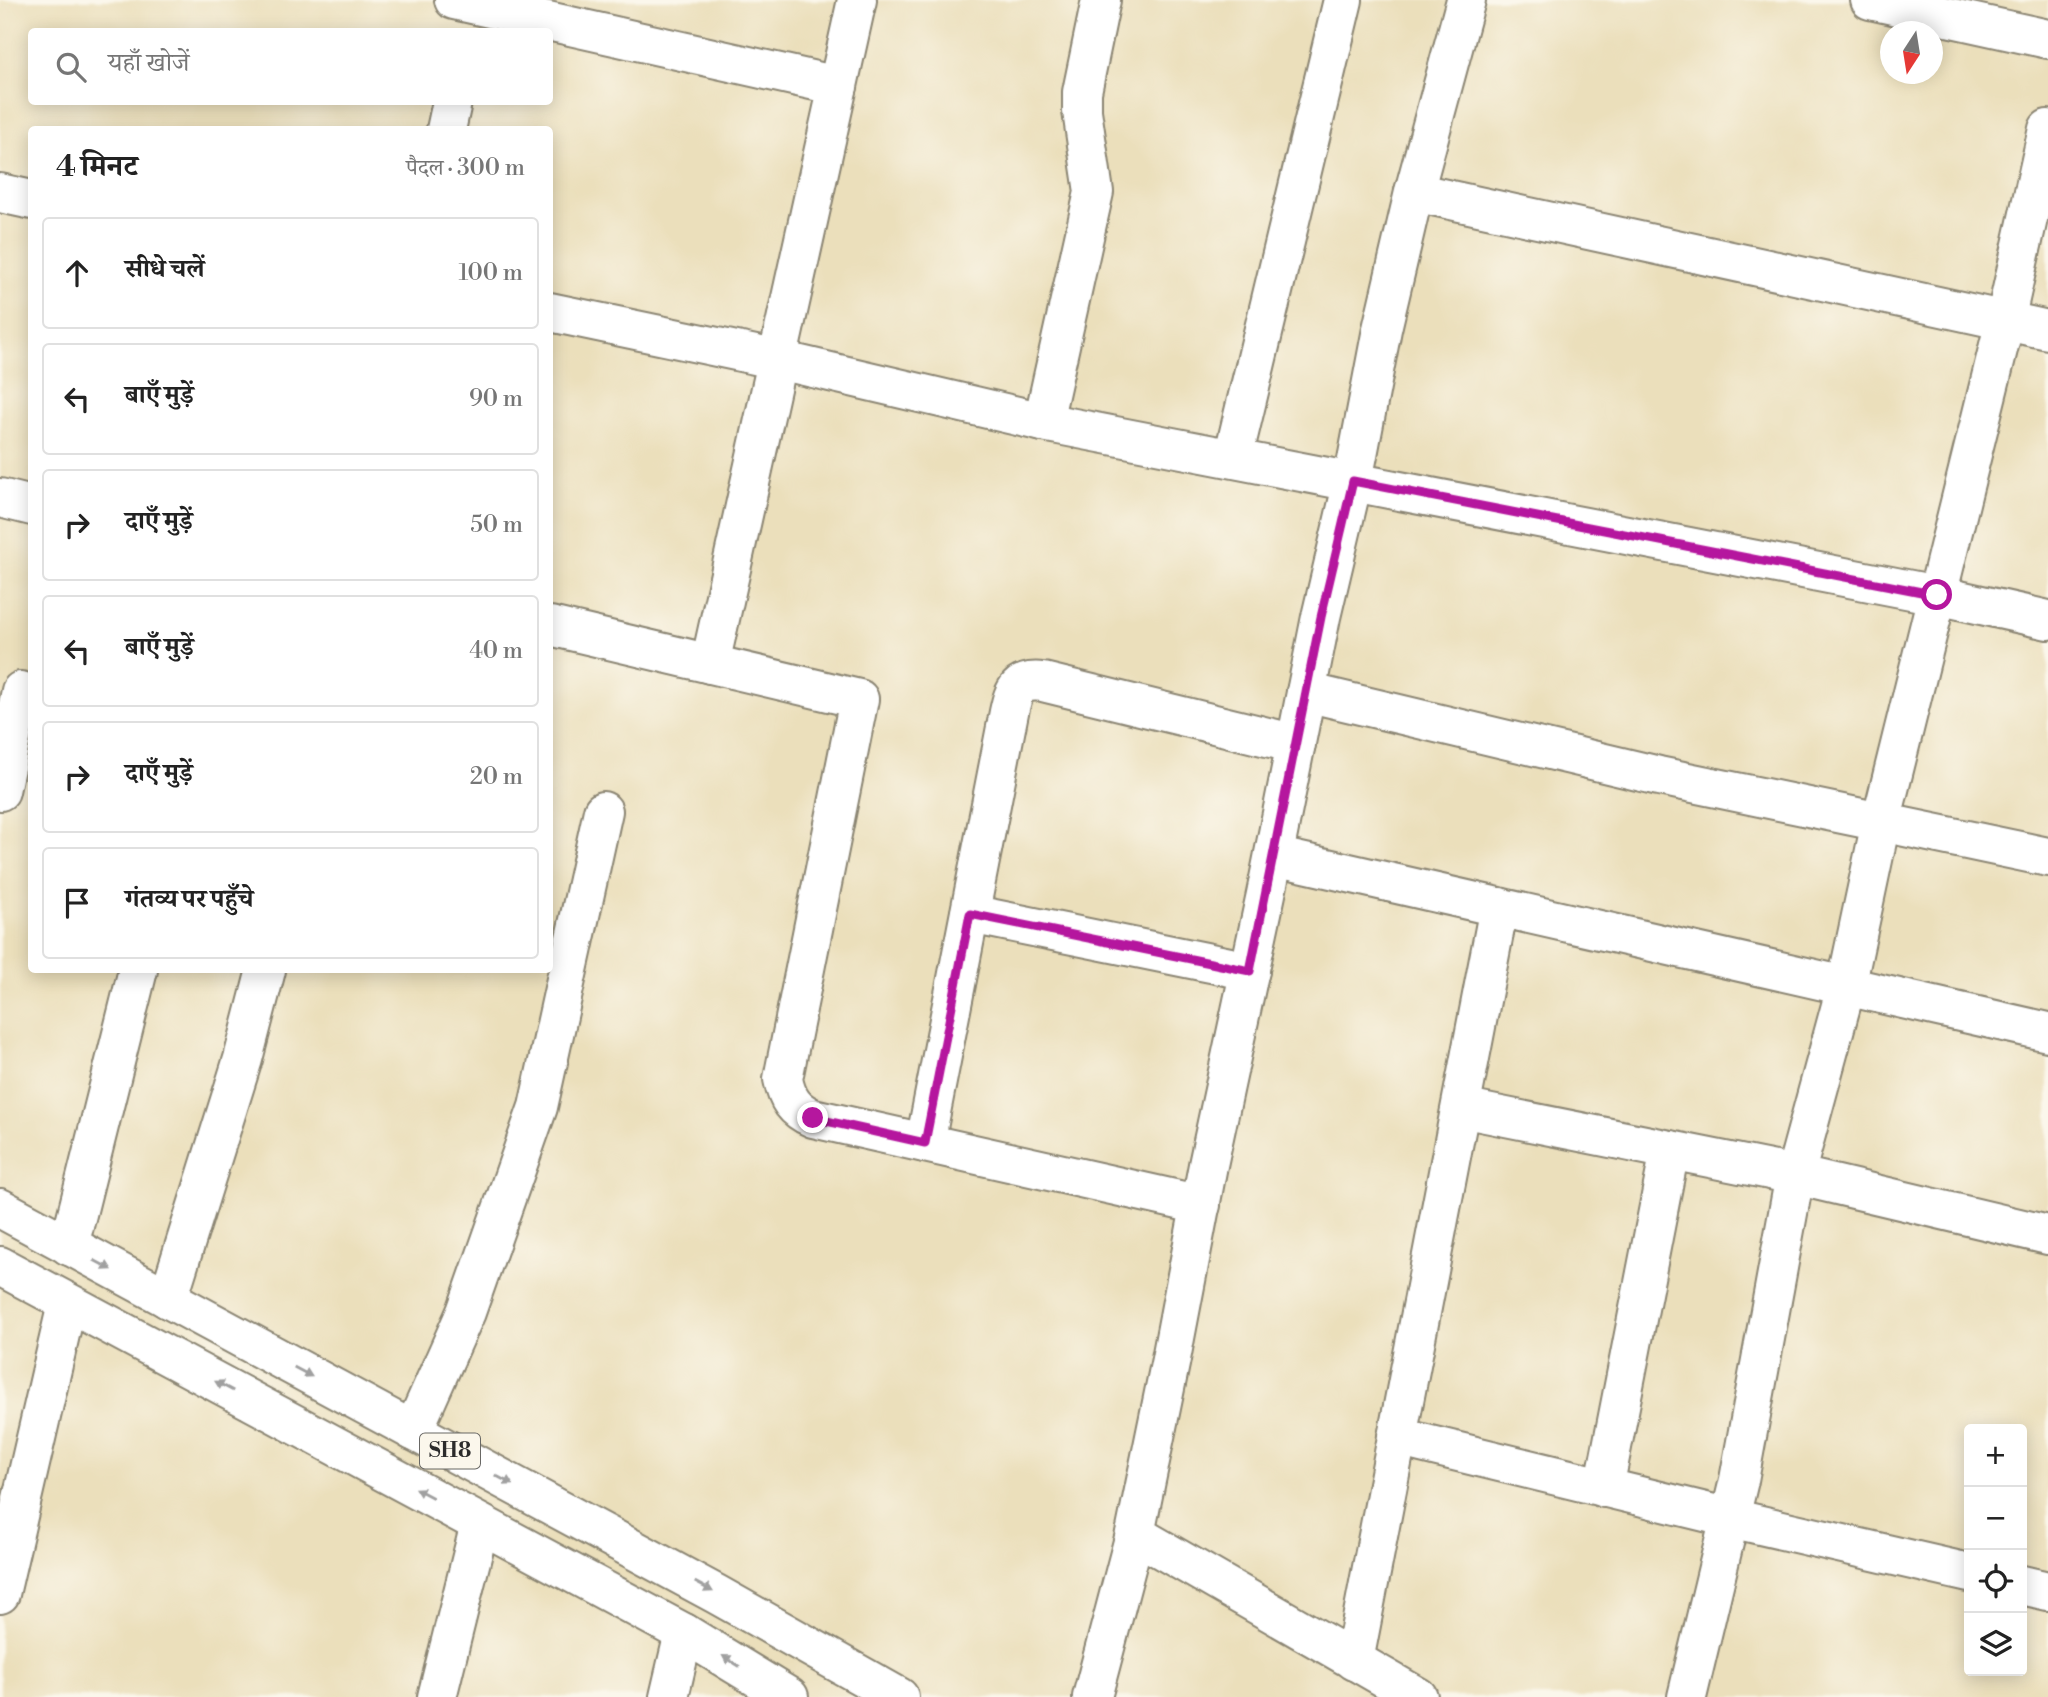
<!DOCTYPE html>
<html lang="hi">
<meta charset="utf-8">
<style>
:root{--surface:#fff;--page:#f2f2f2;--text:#222;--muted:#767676;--line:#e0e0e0}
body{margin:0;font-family:"Libre Bodoni","Noto Serif Devanagari",serif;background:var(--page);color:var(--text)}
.controls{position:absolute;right:21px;bottom:21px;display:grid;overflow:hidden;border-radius:7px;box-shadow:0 4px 18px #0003}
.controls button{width:63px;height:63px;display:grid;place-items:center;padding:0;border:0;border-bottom:2px solid var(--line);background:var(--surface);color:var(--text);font:35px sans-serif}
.compass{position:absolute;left:1880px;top:21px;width:63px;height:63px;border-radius:50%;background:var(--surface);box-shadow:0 4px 18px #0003;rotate:192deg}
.stop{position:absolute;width:21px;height:21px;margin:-16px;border:5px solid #b5179e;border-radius:50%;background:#fff}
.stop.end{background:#b5179e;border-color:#fff;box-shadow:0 2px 7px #0008}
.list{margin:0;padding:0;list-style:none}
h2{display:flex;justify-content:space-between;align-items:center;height:91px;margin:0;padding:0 28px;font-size:30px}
h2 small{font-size:23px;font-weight:400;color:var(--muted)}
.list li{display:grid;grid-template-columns:46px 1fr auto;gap:21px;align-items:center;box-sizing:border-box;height:112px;margin:0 14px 14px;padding:0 14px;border:2px solid var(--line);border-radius:7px}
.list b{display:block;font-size:26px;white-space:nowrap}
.list em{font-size:23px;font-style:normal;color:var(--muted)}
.icon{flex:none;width:38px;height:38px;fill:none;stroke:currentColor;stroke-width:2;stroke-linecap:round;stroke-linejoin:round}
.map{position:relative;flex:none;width:2048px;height:1697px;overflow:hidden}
.search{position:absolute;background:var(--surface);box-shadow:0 4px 18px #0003;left:28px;top:28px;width:525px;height:77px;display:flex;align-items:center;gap:18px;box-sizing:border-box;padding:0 24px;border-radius:7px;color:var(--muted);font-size:26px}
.panel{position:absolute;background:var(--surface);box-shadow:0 4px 18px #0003;left:28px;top:126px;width:525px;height:847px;border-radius:7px}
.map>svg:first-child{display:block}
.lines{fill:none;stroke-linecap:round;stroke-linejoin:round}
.minor-casing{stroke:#8b8573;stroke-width:42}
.major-casing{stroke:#8b8573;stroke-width:42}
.minor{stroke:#fff;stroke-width:38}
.major{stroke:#fff;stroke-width:38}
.oneway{fill:#a0a0a0}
.route{stroke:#b5179e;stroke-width:9}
.labels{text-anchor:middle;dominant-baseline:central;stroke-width:5;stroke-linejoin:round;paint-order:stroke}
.shield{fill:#fbf7ec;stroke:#696865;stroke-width:2}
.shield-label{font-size:21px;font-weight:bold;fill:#2b2b2b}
</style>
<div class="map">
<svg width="2048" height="1697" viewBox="0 0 2048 1697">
<rect width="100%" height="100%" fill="#fbf7ec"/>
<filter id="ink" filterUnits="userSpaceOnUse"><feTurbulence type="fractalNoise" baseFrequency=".0143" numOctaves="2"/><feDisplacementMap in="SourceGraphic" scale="14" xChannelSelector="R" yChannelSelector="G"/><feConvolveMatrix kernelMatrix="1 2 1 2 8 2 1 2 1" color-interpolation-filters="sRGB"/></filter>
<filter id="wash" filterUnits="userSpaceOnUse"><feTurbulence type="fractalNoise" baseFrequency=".00686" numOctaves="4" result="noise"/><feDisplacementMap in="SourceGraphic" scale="28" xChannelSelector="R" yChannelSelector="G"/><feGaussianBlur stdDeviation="1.57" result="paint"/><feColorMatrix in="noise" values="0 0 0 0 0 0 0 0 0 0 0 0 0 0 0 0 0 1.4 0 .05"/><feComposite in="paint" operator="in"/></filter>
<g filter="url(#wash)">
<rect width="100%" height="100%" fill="#ebdfbb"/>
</g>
<g filter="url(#ink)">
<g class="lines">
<defs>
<g id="minor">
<polyline points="454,0 838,86"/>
<polyline points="1870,0 2048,39"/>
<polyline points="2048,129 2005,321 1881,822 2048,857"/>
<polyline points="446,130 452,102"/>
<polyline points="1414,192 2048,330"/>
<polyline points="0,193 32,200"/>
<polyline points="550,312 779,360 1043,422 1937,595 2048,620"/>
<polyline points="1043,422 1094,192 1082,111 1082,92 1101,0"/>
<polyline points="1233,458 1343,0"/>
<polyline points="0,498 32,506"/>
<path d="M550 626 859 699 783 1079C787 1099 794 1110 813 1118L1201 1205"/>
<polyline points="710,664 857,0"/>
<polyline points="1306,692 1659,776 1881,822 1846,987 1795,1175 2048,1235"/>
<polyline points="0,791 21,691"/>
<polyline points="1274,856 2048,1032"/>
<polyline points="970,914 1250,971"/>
<polyline points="1461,1108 1795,1175 1739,1480 1687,1697"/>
<path d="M925 1143 1009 712C1014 689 1018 679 1043 682L1296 744"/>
<polyline points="69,1246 138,970"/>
<polyline points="168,1299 243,1059 266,970"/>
<polyline points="413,1431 466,1312 538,1107 603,811"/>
<polyline points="1397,1437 1730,1518 1969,1573"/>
<polyline points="1604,1488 1670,1150"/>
<polyline points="1135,1534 1418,1697"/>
<polyline points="2022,1585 2048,1591"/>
<polyline points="0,1594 67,1304"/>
<polyline points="1354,1661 1499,907"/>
<polyline points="437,1697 480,1524"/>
<polyline points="669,1697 684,1633"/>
<polyline points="1092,1697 1135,1534 1171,1359 1208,1165 1266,894 1321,617 1353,481 1382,329 1414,192 1466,0"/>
</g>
<g id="major">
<polyline points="0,1208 716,1594 899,1697"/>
<polyline points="0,1266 684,1633 789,1697"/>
</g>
</defs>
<use href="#minor" class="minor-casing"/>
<use href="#major" class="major-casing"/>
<use href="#minor" class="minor"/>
<use href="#major" class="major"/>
</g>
<defs><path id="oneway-solid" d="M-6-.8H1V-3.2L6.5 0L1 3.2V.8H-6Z" transform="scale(1.75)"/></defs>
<g class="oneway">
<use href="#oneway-solid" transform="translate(103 1265) rotate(28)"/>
<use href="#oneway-solid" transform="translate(303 1372) rotate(28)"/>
<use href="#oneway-solid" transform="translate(224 1386) rotate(-152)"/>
<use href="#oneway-solid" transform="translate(504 1480) rotate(28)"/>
<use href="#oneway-solid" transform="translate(424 1493) rotate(-152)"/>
<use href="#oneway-solid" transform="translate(704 1587) rotate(28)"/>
<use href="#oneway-solid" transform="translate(731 1661) rotate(-148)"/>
</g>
</g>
<g class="lines" filter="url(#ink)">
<polyline class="route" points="813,1118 925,1143 970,914 1250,971 1321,617 1353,481 1937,595"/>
</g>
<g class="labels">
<rect class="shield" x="420" y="1433.5" width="60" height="35" rx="5"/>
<g class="shield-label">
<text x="450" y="1451">SH8</text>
</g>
</g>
</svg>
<div class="controls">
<button>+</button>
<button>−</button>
<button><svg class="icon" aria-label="locate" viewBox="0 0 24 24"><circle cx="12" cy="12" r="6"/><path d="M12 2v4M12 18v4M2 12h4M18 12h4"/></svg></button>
<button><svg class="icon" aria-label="layers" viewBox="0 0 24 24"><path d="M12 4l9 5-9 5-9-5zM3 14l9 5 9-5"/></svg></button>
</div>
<svg class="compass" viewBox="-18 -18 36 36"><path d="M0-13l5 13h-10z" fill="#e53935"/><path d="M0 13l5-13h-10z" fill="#767676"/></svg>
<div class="stop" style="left:1937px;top:595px"></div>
<div class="stop end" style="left:813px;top:1118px"></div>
<div class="search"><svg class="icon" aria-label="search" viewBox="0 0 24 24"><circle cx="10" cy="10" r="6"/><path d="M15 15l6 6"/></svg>यहाँ खोजें</div>
<section class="panel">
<h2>4 मिनट<small>पैदल · 300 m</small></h2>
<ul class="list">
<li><svg class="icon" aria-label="ahead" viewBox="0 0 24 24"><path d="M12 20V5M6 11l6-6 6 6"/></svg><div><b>सीधे चलें</b></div><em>100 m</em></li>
<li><svg class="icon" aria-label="left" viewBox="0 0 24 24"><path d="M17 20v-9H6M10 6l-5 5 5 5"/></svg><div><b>बाएँ मुड़ें</b></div><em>90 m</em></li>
<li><svg class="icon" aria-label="right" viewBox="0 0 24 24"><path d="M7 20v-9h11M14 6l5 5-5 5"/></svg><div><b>दाएँ मुड़ें</b></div><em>50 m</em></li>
<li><svg class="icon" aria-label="left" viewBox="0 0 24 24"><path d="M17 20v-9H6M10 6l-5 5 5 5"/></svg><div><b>बाएँ मुड़ें</b></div><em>40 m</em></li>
<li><svg class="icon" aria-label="right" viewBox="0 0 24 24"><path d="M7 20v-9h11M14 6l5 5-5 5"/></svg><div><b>दाएँ मुड़ें</b></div><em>20 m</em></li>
<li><svg class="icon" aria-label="arrive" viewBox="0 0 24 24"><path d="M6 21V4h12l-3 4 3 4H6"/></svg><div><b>गंतव्य पर पहुँचे</b></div></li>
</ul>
</section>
</div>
